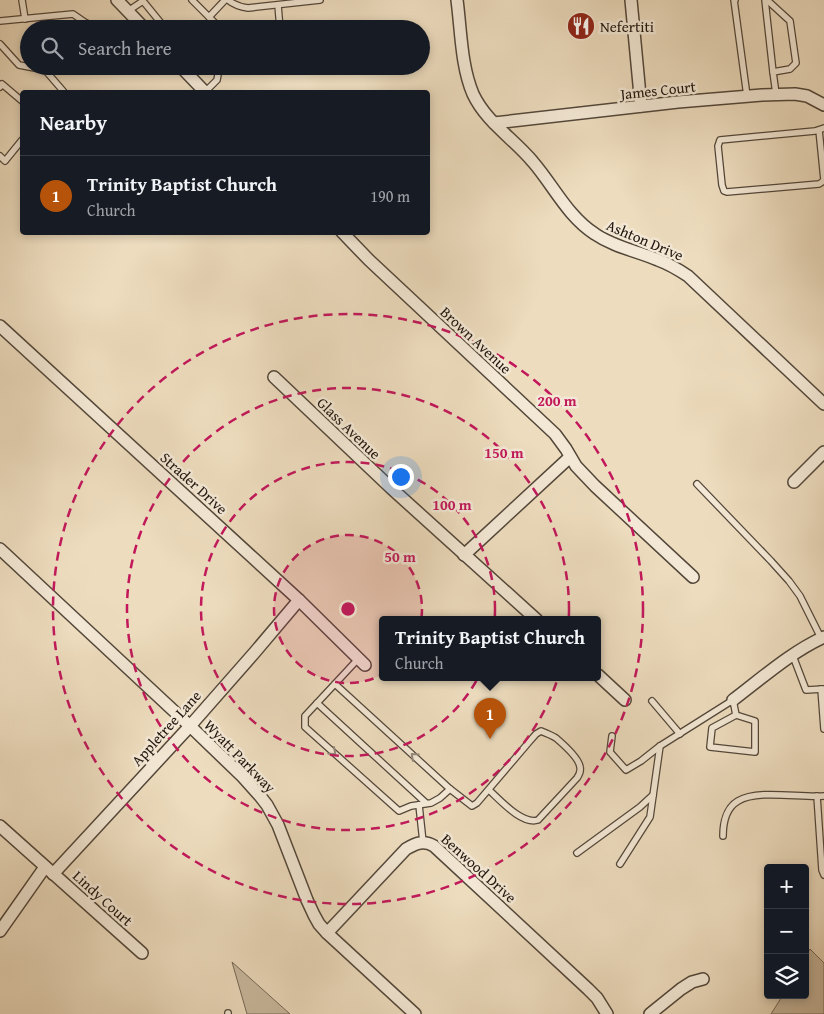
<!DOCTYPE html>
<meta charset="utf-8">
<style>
:root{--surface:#171b24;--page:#20242c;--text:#f1f3f6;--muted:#9ea1a6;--line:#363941;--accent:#b45309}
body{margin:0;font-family:"Gentium Book Plus",serif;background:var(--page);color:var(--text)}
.controls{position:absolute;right:15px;bottom:15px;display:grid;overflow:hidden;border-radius:5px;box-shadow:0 2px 8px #0003}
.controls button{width:45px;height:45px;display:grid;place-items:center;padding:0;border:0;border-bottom:1px solid var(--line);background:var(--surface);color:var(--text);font:25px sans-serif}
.you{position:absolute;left:400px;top:476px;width:18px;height:18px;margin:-12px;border:4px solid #fff;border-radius:50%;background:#1a73e8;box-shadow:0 0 0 8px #1a73e833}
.badge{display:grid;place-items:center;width:32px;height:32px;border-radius:50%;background:var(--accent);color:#fff;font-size:16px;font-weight:700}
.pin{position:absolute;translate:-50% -41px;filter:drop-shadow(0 1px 2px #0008)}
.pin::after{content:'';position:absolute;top:26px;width:18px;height:15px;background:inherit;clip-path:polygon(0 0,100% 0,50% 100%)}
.popup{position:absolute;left:379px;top:616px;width:222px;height:65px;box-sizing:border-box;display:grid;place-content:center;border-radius:5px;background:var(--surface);filter:drop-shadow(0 1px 4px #0005);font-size:16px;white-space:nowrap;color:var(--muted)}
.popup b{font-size:19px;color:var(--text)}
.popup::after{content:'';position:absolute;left:50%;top:100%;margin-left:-10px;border:10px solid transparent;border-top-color:var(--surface)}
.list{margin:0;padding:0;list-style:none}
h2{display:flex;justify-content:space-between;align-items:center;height:65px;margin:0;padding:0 20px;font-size:21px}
h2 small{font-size:16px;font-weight:400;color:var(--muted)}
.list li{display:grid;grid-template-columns:32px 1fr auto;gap:15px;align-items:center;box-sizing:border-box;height:80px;padding:0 20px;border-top:1px solid var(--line)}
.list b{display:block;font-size:19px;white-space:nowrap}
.list p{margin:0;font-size:16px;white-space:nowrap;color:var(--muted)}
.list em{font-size:16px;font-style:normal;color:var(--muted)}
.icon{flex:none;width:28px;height:28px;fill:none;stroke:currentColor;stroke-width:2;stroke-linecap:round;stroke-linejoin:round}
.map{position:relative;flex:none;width:824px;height:1014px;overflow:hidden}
.search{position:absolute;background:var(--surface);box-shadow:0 2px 8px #0003;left:20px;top:20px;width:410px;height:55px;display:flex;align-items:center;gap:12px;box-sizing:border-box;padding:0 18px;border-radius:28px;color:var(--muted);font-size:19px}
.panel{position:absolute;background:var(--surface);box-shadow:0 2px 8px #0003;left:20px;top:90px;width:410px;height:145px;border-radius:5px}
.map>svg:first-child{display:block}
.park{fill:#cabaa0;stroke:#756857}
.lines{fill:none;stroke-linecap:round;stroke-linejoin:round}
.lane-casing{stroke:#53473a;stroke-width:8}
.street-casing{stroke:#53473a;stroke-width:14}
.lane{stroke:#f3e8d5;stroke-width:5.5}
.street{stroke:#f3e8d5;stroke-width:11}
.oneway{stroke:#94897b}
.ring{fill:none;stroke:#c2185b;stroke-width:2.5;stroke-dasharray:9 6}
.labels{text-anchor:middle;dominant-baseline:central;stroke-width:5;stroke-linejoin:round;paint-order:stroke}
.poi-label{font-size:15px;fill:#20150e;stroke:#f3e8d5;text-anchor:start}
.street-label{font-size:15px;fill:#20150e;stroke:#f3e8d5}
.centre{fill:#c2185b;stroke:#f3e8d5;stroke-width:2.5}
.ring-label{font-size:15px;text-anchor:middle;font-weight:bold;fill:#c2185b;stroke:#f3e8d5;stroke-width:5;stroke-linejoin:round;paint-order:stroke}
</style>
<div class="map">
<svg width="824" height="1014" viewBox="0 0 824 1014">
<rect width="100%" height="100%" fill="#eddcbe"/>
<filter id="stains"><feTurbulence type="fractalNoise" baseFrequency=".004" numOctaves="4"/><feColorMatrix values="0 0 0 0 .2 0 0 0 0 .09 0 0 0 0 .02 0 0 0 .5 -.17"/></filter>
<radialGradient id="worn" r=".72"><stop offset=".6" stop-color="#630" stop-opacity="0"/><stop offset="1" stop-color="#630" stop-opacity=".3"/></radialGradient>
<g class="park">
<polygon points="810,949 824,963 824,1014 771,1014 783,995 805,995 805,957"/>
<polygon points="232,962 290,1014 247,1014"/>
</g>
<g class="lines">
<defs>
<g id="lane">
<polyline points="22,0 25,19"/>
<polyline points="192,0 221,29"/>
<path d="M228 0C234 5 240 7 248 8L320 0"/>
<polyline points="735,0 734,0 747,96"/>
<polyline points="765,0 773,72"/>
<polyline points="767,0 790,21 796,63 790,69 773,72 776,94"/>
<polyline points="278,5 280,29"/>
<polyline points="128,11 143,1 165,28 164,29"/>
<polyline points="209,17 225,0"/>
<polyline points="0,21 73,14 86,23 81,29"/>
<polyline points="86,23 99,29"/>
<polyline points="0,44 19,65 45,70 48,66"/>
<polyline points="45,70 64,92"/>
<polyline points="0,87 2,84 22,101"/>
<polyline points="205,92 217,80 219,69 221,66"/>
<polyline points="819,130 824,180 822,182 819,184 727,192 724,191 722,185 718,146 720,140 815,131 824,128"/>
<polyline points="0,156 5,161 22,140"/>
<polyline points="697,484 771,561 789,581 800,596 821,638"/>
<polyline points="793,656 806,690 824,689"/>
<polyline points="359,658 305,716 305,727 399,811 411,806 431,803 440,798 450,789"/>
<path d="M335 684 450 789 472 806 477 803 529 742 536 734 541 731C546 733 551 735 556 738 563 744 579 758 580 767 581 771 579 775 577 778L538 820C522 825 500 800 489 790"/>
<polyline points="821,689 824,729"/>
<polyline points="652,701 680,734"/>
<polyline points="317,703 426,803"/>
<polyline points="612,736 610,752 626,770 641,761 660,746 733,700 736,715 712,728 710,747 755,752 755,721 736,715"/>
<polyline points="817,796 822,870 824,875"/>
<polyline points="419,805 423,842"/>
<path d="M723 836C723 824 726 808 738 801 758 789 800 798 824 796"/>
<polyline points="577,853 640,807 653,795"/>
<polyline points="620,864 650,817 660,746"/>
<polyline points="228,1014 228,1013"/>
</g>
<g id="street">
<polyline points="117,0 145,29"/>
<path d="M457 0C461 30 461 66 473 94 486 122 514 139 533 162 553 185 568 217 595 234 614 247 637 251 658 260 669 264 679 270 688 276L824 404"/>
<polyline points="631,0 641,106"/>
<polyline points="180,66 205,92"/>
<polyline points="494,123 678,102 762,95 795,94 807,96 824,105"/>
<polyline points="342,232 369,260 555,434 566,449 576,466 595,486 693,577"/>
<polyline points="0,326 299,600 365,665"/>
<polyline points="274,377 391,488 537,620"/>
<polyline points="794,482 824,452"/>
<polyline points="0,549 190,726 243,777 260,796 267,805 278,825 307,900 314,915 319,924 327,933 415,1014"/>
<polyline points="464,555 570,457"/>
<polyline points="598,675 625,700"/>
<path d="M733 700C762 678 791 652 824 637"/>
<polyline points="0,826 142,953"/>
<polyline points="53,874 190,726 255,652 299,600"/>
<polyline points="0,931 45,867"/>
<path d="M327 933 406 849C416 843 424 840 434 846L588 989 597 998 607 1014"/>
<polyline points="650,1014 681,989 692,982 703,979"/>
</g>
</defs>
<use href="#lane" class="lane-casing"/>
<use href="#street" class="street-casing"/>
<use href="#lane" class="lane"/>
<use href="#street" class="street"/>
</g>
<defs><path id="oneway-chevron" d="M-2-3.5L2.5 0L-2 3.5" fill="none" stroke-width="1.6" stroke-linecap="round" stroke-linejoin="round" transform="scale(1.25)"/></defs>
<g class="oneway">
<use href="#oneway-chevron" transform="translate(333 752) rotate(41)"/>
<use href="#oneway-chevron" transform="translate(414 756) rotate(-138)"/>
</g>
<circle cx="348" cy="609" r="74" fill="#c2185b" fill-opacity=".12"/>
<g class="ring">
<circle cx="348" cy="609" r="74"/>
<circle cx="348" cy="609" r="147"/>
<circle cx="348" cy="609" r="221"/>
<circle cx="348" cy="609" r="295"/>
</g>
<defs>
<symbol id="restaurant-disc" viewBox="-11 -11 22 22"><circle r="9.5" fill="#8f2418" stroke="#f3e8d5"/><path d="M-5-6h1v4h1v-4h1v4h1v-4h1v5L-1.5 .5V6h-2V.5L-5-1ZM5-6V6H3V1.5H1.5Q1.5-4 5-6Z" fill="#fff"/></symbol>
</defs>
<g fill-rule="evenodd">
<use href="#restaurant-disc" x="565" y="10" width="32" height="32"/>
</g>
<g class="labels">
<g class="poi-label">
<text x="600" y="26">Nefertiti</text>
</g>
<g class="street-label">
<text transform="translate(658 90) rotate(-6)">James Court</text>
<text transform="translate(645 240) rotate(23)">Ashton Drive</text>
<text transform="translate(476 340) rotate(43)">Brown Avenue</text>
<text transform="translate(349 428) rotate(44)">Glass Avenue</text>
<text transform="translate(194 483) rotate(42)">Strader Drive</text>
<text transform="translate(166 728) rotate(-48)">Appletree Lane</text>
<text transform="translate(240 756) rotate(46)">Wyatt Parkway</text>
<text transform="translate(479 868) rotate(42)">Benwood Drive</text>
<text transform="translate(103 898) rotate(42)">Lindy Court</text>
</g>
</g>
<circle cx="348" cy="609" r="8" class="centre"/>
<g class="ring-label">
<text x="557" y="406">200 m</text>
<text x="504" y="458">150 m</text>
<text x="452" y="510">100 m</text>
<text x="400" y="562">50 m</text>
</g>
<rect width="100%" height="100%" filter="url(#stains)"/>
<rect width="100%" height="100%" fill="url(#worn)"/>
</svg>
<div class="controls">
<button>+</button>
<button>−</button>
<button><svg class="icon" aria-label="layers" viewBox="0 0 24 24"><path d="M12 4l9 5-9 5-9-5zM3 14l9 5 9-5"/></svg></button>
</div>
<div class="you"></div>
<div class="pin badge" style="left:490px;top:739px">1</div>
<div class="popup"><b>Trinity Baptist Church</b>Church</div>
<div class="search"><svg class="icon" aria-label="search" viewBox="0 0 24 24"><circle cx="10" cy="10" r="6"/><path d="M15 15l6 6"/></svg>Search here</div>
<section class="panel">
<h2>Nearby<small></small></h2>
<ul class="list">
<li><span class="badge">1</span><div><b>Trinity Baptist Church</b><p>Church</p></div><em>190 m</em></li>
</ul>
</section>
</div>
